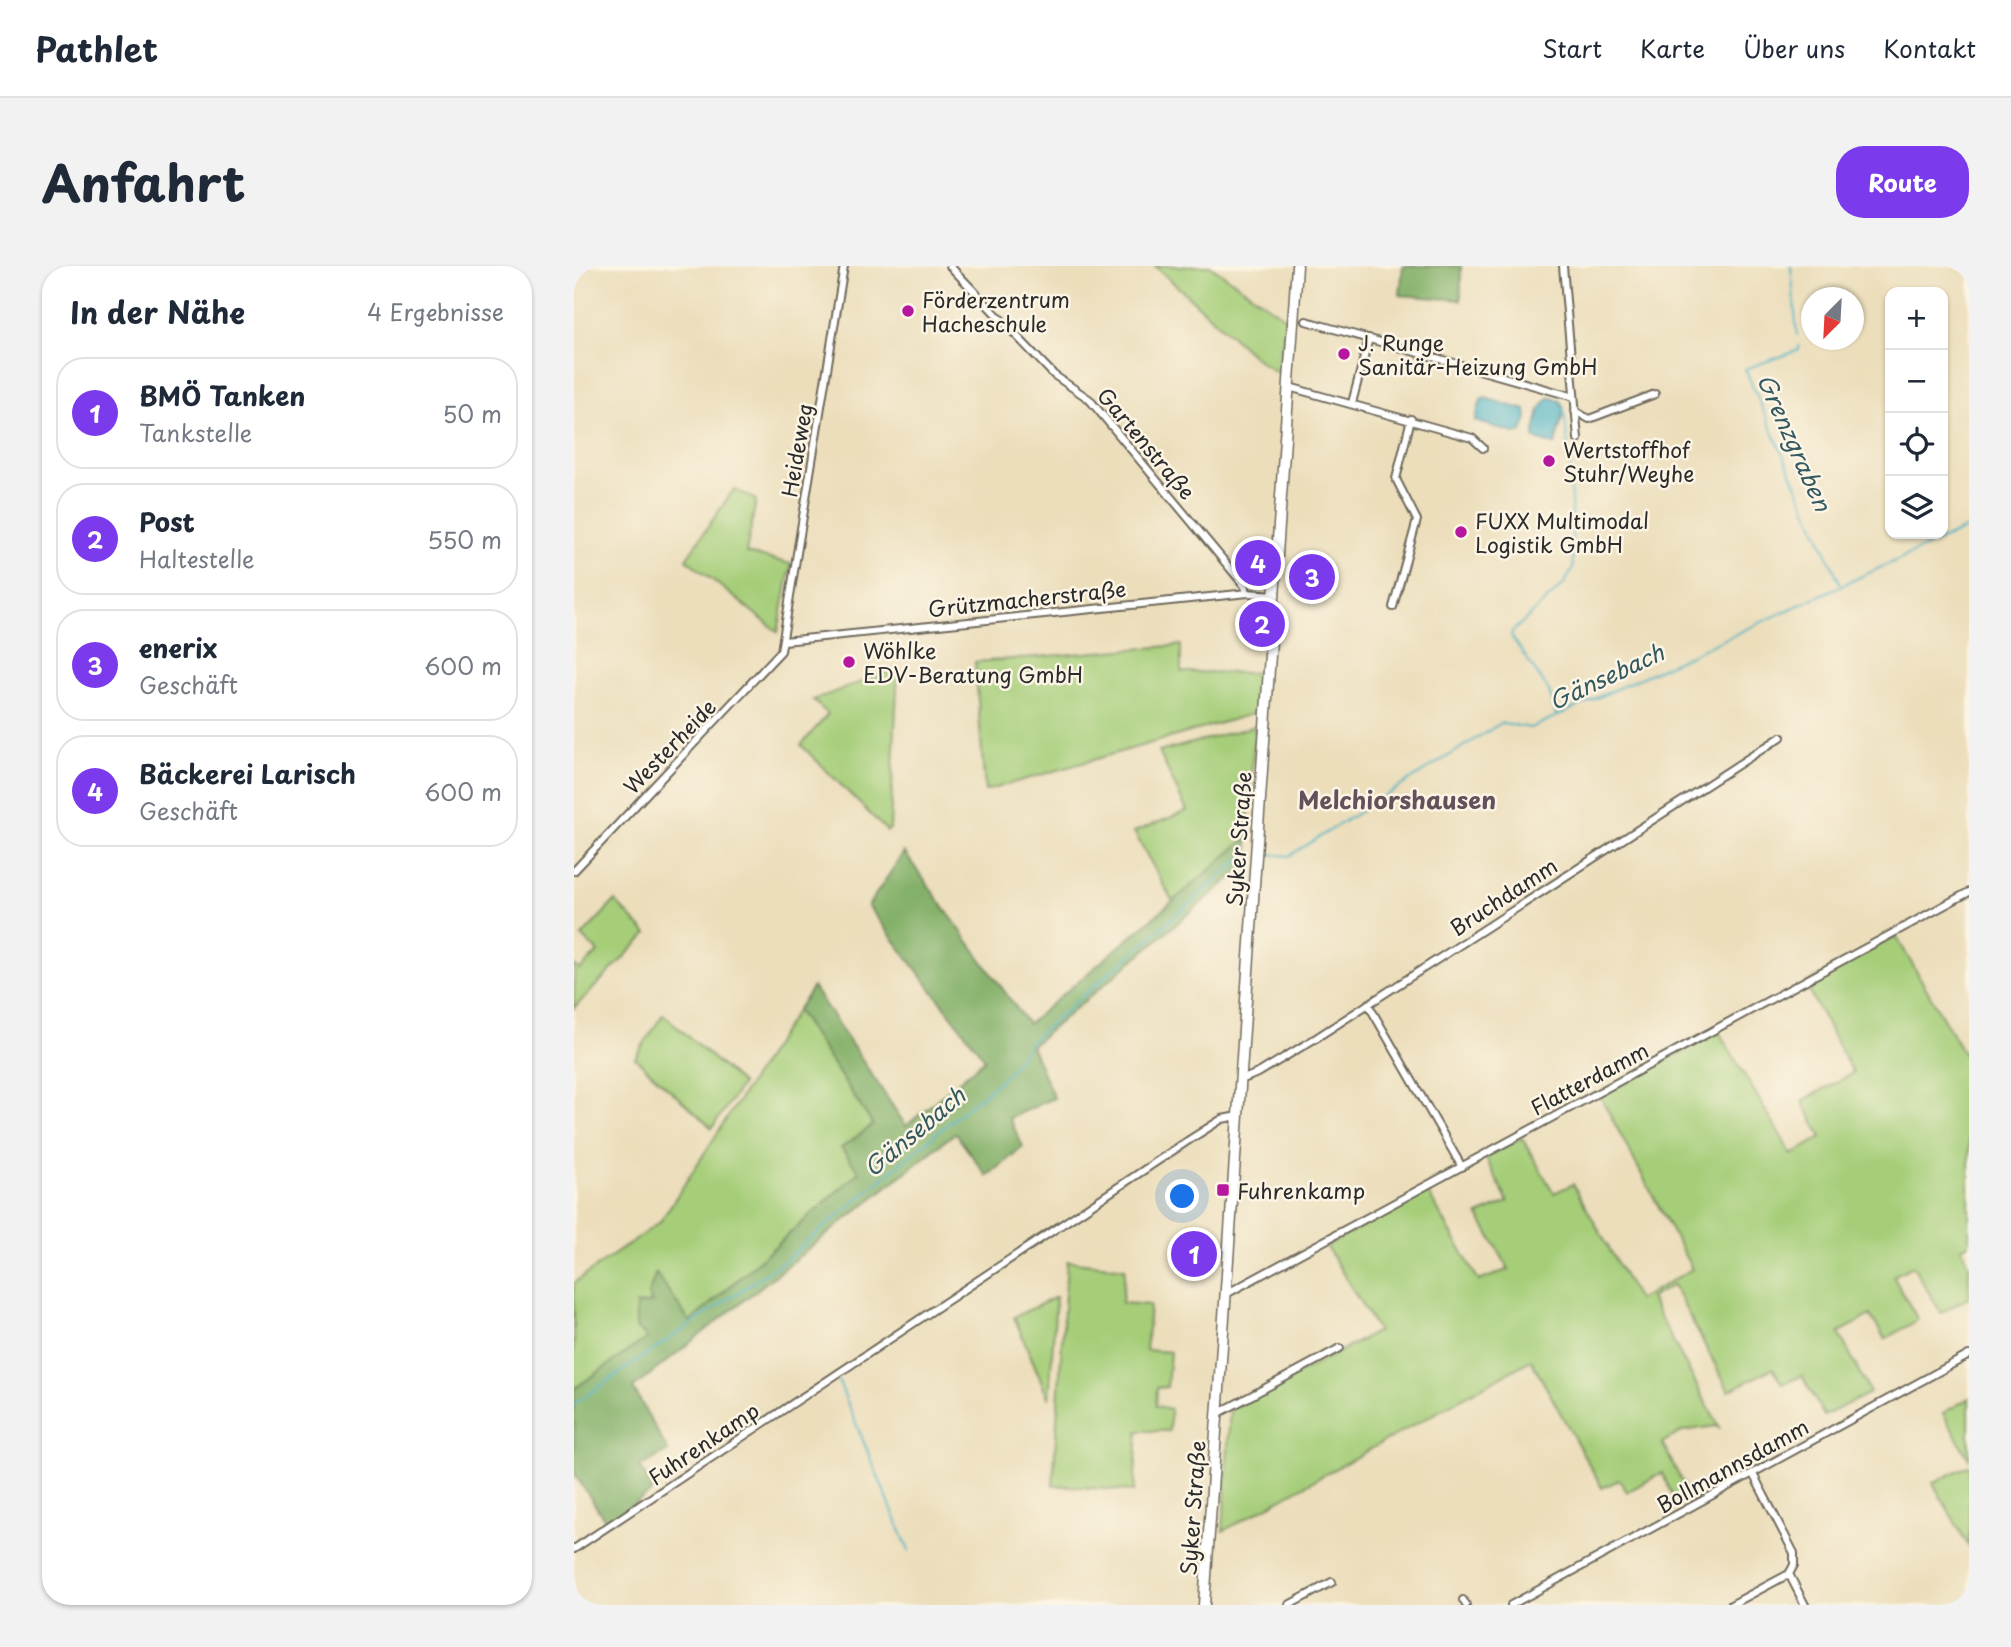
<!DOCTYPE html>
<html lang="de">
<meta charset="utf-8">
<style>
:root{--surface:#fff;--page:#f2f2f3;--text:#1f2937;--muted:#747a83;--line:#e0e1e3;--accent:#7c3aed}
body{margin:0;font-family:"Playpen Sans",sans-serif;background:var(--page);color:var(--text)}
.controls{position:absolute;right:21px;top:21px;display:grid;overflow:hidden;border-radius:14px;box-shadow:0 2px 5px #0004}
.controls button{width:63px;height:63px;display:grid;place-items:center;padding:0;border:0;border-bottom:2px solid var(--line);background:var(--surface);color:var(--text);font:35px sans-serif}
.compass{position:absolute;left:1227px;top:21px;width:63px;height:63px;border-radius:50%;background:var(--surface);box-shadow:0 2px 5px #0004;rotate:204deg}
.you{position:absolute;left:609px;top:931px;width:24px;height:24px;margin:-18px;border:5px solid #fff;border-radius:50%;background:#1a73e8;box-shadow:0 0 0 10px #1a73e833}
.badge{display:grid;place-items:center;width:46px;height:46px;border-radius:50%;background:var(--accent);color:#fff;font-size:23px;font-weight:700}
.pin{position:absolute;translate:-50% -50%;border:4px solid #fff;box-shadow:0 2px 7px #0006}
.list{margin:0;padding:0;list-style:none}
h2{display:flex;justify-content:space-between;align-items:center;height:91px;margin:0;padding:0 28px;font-size:30px}
h2 small{font-size:23px;font-weight:400;color:var(--muted)}
.list li{display:grid;grid-template-columns:46px 1fr auto;gap:21px;align-items:center;box-sizing:border-box;height:112px;margin:0 14px 14px;padding:0 14px;border:2px solid var(--line);border-radius:28px}
.list b{display:block;font-size:26px;white-space:nowrap}
.list p{margin:0;font-size:23px;white-space:nowrap;color:var(--muted)}
.list em{font-size:23px;font-style:normal;color:var(--muted)}
.icon{flex:none;width:38px;height:38px;fill:none;stroke:currentColor;stroke-width:2;stroke-linecap:round;stroke-linejoin:round}
.map{position:relative;flex:none;width:1395px;height:1339px;overflow:hidden;border-radius:28px}
header{display:flex;align-items:center;gap:42px;box-sizing:border-box;height:98px;padding:0 35px;background:var(--surface);border-bottom:2px solid var(--line)}
header strong{font-size:33px}
nav{display:flex;gap:38px;margin-inline-start:auto;font-size:24px}
.intro{display:flex;align-items:center;justify-content:space-between;box-sizing:border-box;height:168px;padding:0 42px}
h1{margin:0;font-size:49px}
.button{padding:18px 32px;border-radius:28px;background:var(--accent);color:#fff;font-size:24px;font-weight:700}
main{display:flex;gap:42px;padding:0 42px}
aside{flex:1;background:var(--surface);border-radius:28px;box-shadow:0 2px 5px #0004}
.map>svg:first-child{display:block}
.green{fill:#a6ce79;stroke:#687c52;stroke-width:2}
.forest{fill:#84b169;stroke:#586e4a;stroke-width:2}
.water{fill:#44afc2;stroke:#386d76;stroke-width:2}
.lines{fill:none;stroke-linecap:round;stroke-linejoin:round}
.stream{stroke:#44afc2;stroke-width:2}
.minor-casing{stroke:#6f6a5d;stroke-width:10}
.primary-casing{stroke:#6f6a5d;stroke-width:13}
.minor{stroke:#fff;stroke-width:6}
.primary{stroke:#fff;stroke-width:10}
.poi-dot{fill:#b5179e;stroke:#fcf5e5;stroke-width:2.5}
.labels{text-anchor:middle;dominant-baseline:central;stroke-width:5;stroke-linejoin:round;paint-order:stroke}
.poi-label{font-size:21px;fill:#2b2b2b;stroke:#fcf5e5;text-anchor:start}
.street-label{font-size:21px;fill:#2b2b2b;stroke:#fcf5e5}
.water-label{font-size:23px;font-style:italic;fill:#345960;stroke:#fcf5e5}
.quarter-label{font-size:24px;font-weight:bold;fill:#63515b;stroke:#fcf5e5}
</style>
<header>
<strong>Pathlet</strong>
<nav><a>Start</a><a>Karte</a><a>Über uns</a><a>Kontakt</a></nav>
</header>
<div class="intro"><h1>Anfahrt</h1><a class="button">Route</a></div>
<main>
<aside>
<h2>In der Nähe<small>4 Ergebnisse</small></h2>
<ul class="list">
<li><span class="badge">1</span><div><b>BMÖ Tanken</b><p>Tankstelle</p></div><em>50 m</em></li>
<li><span class="badge">2</span><div><b>Post</b><p>Haltestelle</p></div><em>550 m</em></li>
<li><span class="badge">3</span><div><b>enerix</b><p>Geschäft</p></div><em>600 m</em></li>
<li><span class="badge">4</span><div><b>Bäckerei Larisch</b><p>Geschäft</p></div><em>600 m</em></li>
</ul>
</aside>
<div class="map">
<svg width="1395" height="1339" viewBox="0 0 1395 1339">
<rect width="100%" height="100%" fill="#fcf5e5"/>
<filter id="ink" filterUnits="userSpaceOnUse"><feTurbulence type="fractalNoise" baseFrequency=".0143" numOctaves="2"/><feDisplacementMap in="SourceGraphic" scale="14" xChannelSelector="R" yChannelSelector="G"/><feConvolveMatrix kernelMatrix="1 2 1 2 8 2 1 2 1" color-interpolation-filters="sRGB"/></filter>
<filter id="wash" filterUnits="userSpaceOnUse"><feTurbulence type="fractalNoise" baseFrequency=".00686" numOctaves="4" result="noise"/><feDisplacementMap in="SourceGraphic" scale="28" xChannelSelector="R" yChannelSelector="G"/><feGaussianBlur stdDeviation="1.57" result="paint"/><feColorMatrix in="noise" values="0 0 0 0 0 0 0 0 0 0 0 0 0 0 0 0 0 1.4 0 .05"/><feComposite in="paint" operator="in"/></filter>
<g filter="url(#wash)">
<rect width="100%" height="100%" fill="#ecdebb"/>
<g class="green">
<polygon points="581,0 637,0 712,52 704,107 684,94"/>
<polygon points="160,223 182,234 172,287 217,298 204,366 112,293"/>
<polygon points="607,379 607,406 688,407 685,446 411,525 401,396"/>
<polygon points="324,402 316,563 313,565 227,479 254,448 239,434"/>
<polygon points="681,460 673,572 599,636 560,566 613,545 585,486"/>
<polygon points="41,635 73,668 0,742 0,699 6,704 24,686 8,670"/>
<polygon points="1322,670 1395,797 1395,978 1387,982 1395,997 1395,1031 1367,1047 1339,1000 1319,1010 1344,1054 1311,1073 1296,1049 1265,1067 1296,1127 1250,1150 1228,1110 1208,1118 1199,1102 1155,1125 1099,1019 1076,1032 1146,1163 1142,1160 1109,1165 1088,1177 1115,1229 1102,1236 1088,1207 1053,1226 1045,1214 1028,1222 957,1094 649,1265 656,1144 804,1065 752,980 853,925 905,1015 935,1003 904,949 934,936 911,891 948,872 980,927 999,918 1064,1034 1118,1003 1026,830 1145,766 1218,889 1248,871 1228,835 1279,807 1231,718"/>
<polygon points="223,744 299,859 285,906 116,1056 81,1008 78,1037 62,1040 74,1072 0,1123 0,1017 86,956"/>
<polygon points="89,748 168,818 138,862 61,792"/>
<polygon points="493,995 551,1002 548,1037 576,1039 572,1084 596,1086 593,1121 583,1122 582,1140 597,1143 595,1165 564,1165 560,1225 479,1219"/>
<polygon points="482,1031 475,1133 440,1051"/>
<polygon points="1395,1132 1395,1193 1369,1147"/>
<polygon points="1395,1199 1395,1281 1359,1217"/>
</g>
<g class="forest">
<polygon points="829,0 887,0 887,34 826,29"/>
<polygon points="673,572 676,596 457,780 480,832 435,852 449,881 413,910 381,867 59,1122 94,1185 66,1201 80,1224 33,1257 0,1207 0,1123 73,1072 62,1062 62,1039 78,1037 74,1028 82,1007 116,1056 285,906 267,882 299,859 223,744 239,721 332,860 411,793 294,640 330,586 454,758"/>
</g>
<g class="water">
<polygon points="975,131 986,135 990,143 981,179 961,173 960,170 966,143"/>
<polygon points="911,132 952,144 953,152 948,166 943,168 901,155 907,134"/>
</g>
<g class="lines">
<g class="stream">
<polyline points="1217,0 1223,69"/>
<polyline points="1225,80 1225,84 1171,103 1266,317"/>
<polyline points="982,449 975,425 937,370 938,366 990,318 999,303 996,199 990,143"/>
<polyline points="694,588 715,590 927,457 957,462 1395,261"/>
<polyline points="264,1114 335,1285"/>
<polyline points="0,1138 210,995 431,810 458,774 675,586"/>
</g>
</g>
</g>
<g filter="url(#ink)">
<g class="lines">
<defs>
<g id="minor">
<polyline points="376,0 480,109 515,133 670,319 674,327"/>
<polyline points="989,0 1004,173"/>
<polyline points="732,55 1000,131"/>
<polyline points="715,121 898,172 909,182"/>
<polyline points="778,137 795,72"/>
<polyline points="1001,145 1015,153 1081,128"/>
<polyline points="819,341 843,254 822,213 837,153"/>
<polyline points="210,375 674,327 701,329"/>
<polyline points="0,605 207,385 270,0"/>
<polyline points="794,738 888,901"/>
<polyline points="667,814 686,806 742,772 1207,471"/>
<polyline points="652,1028 1395,626"/>
<polyline points="643,1148 766,1082"/>
<polyline points="1179,1208 1220,1287 1220,1299 1215,1308 1231,1339"/>
<polyline points="0,1283 615,874 648,853 664,850"/>
<polyline points="889,1334 892,1339"/>
<polyline points="715,1339 758,1316"/>
<polyline points="937,1339 1395,1089"/>
<polyline points="1157,1339 1215,1308"/>
</g>
<polyline id="primary" points="630,1339 723,0"/>
</defs>
<use href="#minor" class="minor-casing"/>
<use href="#primary" class="primary-casing"/>
<use href="#minor" class="minor"/>
<use href="#primary" class="primary"/>
</g>
</g>
<g class="poi-dot">
<circle cx="334" cy="45" r="7"/>
<circle cx="770" cy="88" r="7"/>
<circle cx="975" cy="195" r="7"/>
<circle cx="887" cy="266" r="7"/>
<circle cx="275" cy="396" r="7"/>
<rect x="642" y="917" width="14" height="14" rx="3.5"/>
</g>
<g class="labels">
<g class="poi-label">
<text x="348" y="33">Förderzentrum<tspan x="348" dy="24">Hacheschule</tspan></text>
<text x="784" y="76">J. Runge<tspan x="784" dy="24">Sanitär-Heizung GmbH</tspan></text>
<text x="989" y="183">Wertstoffhof<tspan x="989" dy="24">Stuhr/Weyhe</tspan></text>
<text x="901" y="254">FUXX Multimodal<tspan x="901" dy="24">Logistik GmbH</tspan></text>
<text x="289" y="384">Wöhlke<tspan x="289" dy="24">EDV-Beratung GmbH</tspan></text>
<text x="663" y="924">Fuhrenkamp</text>
</g>
<g class="street-label">
<text transform="translate(573 177) rotate(50)">Gartenstraße</text>
<text transform="translate(222 184) rotate(-80)">Heideweg</text>
<text transform="translate(453 332) rotate(-6)">Grützmacherstraße</text>
<text transform="translate(95 480) rotate(-46)">Westerheide</text>
<text transform="translate(664 573) rotate(-86)">Syker Straße</text>
<text transform="translate(929 630) rotate(-33)">Bruchdamm</text>
<text transform="translate(1015 812) rotate(-28)">Flatterdamm</text>
<text transform="translate(129 1177) rotate(-34)">Fuhrenkamp</text>
<text transform="translate(1158 1199) rotate(-29)">Bollmannsdamm</text>
<text transform="translate(618 1242) rotate(-86)">Syker Straße</text>
</g>
<g class="water-label">
<text transform="translate(1221 176) rotate(66)">Grenzgraben</text>
<text transform="translate(1032 410) rotate(-25)">Gänsebach</text>
<text transform="translate(340 865) rotate(-40)">Gänsebach</text>
</g>
<g class="quarter-label">
<text x="823" y="533">Melchiorshausen</text>
</g>
</g>
</svg>
<div class="controls">
<button>+</button>
<button>−</button>
<button><svg class="icon" aria-label="locate" viewBox="0 0 24 24"><circle cx="12" cy="12" r="6"/><path d="M12 2v4M12 18v4M2 12h4M18 12h4"/></svg></button>
<button><svg class="icon" aria-label="layers" viewBox="0 0 24 24"><path d="M12 4l9 5-9 5-9-5zM3 14l9 5 9-5"/></svg></button>
</div>
<svg class="compass" viewBox="-18 -18 36 36"><path d="M0-13l5 13h-10z" fill="#e53935"/><path d="M0 13l5-13h-10z" fill="#747a83"/></svg>
<div class="you"></div>
<div class="pin badge" style="left:620px;top:988px">1</div>
<div class="pin badge" style="left:688px;top:358px">2</div>
<div class="pin badge" style="left:738px;top:311px">3</div>
<div class="pin badge" style="left:684px;top:297px">4</div>
</div>
</main>
